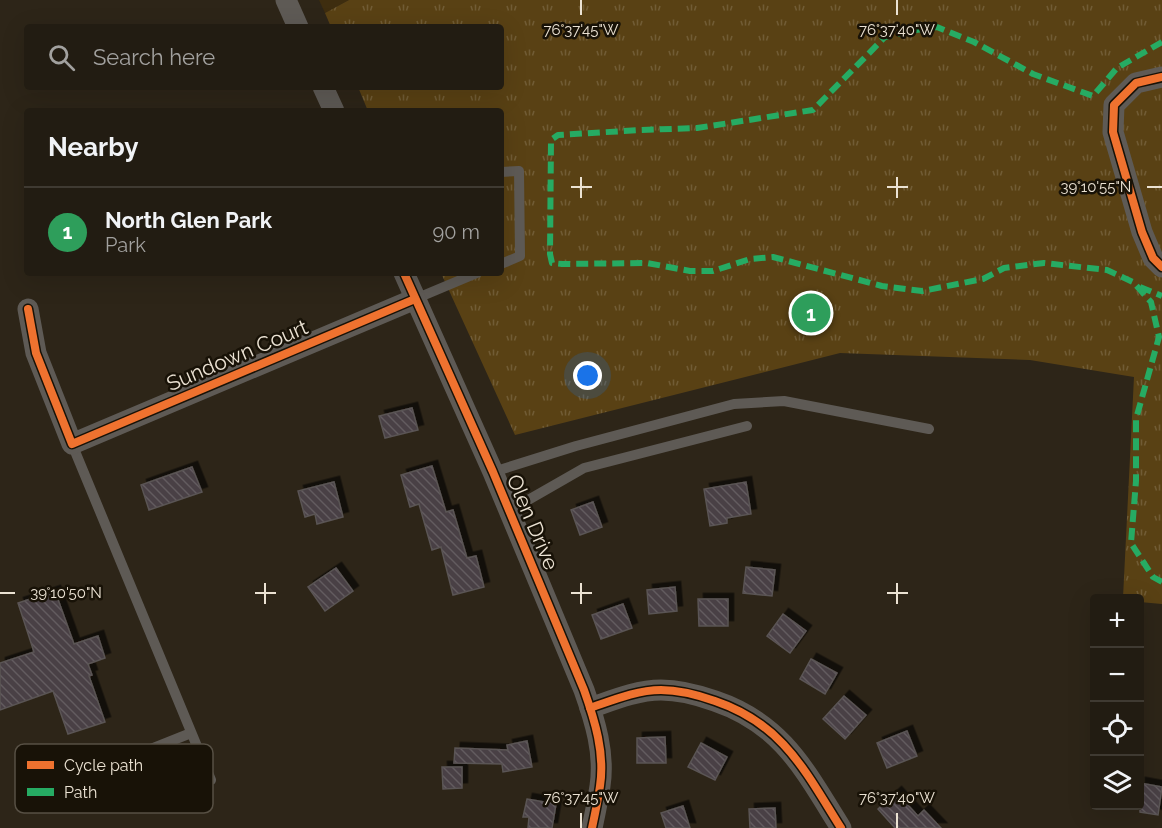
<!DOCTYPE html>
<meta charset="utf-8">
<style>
:root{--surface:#221c12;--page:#2e2920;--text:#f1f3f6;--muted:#a2a19f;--line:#3f3a32;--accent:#0b8043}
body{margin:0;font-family:Raleway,sans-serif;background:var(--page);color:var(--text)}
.controls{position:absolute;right:18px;bottom:18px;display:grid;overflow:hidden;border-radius:6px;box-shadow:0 6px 24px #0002}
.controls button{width:54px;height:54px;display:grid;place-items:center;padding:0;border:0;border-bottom:2px solid var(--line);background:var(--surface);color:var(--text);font:30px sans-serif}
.you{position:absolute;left:588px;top:376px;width:21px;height:21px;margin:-15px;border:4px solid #fff;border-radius:50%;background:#1a73e8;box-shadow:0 0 0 9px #1a73e833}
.badge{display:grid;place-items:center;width:39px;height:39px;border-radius:50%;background:var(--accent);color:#fff;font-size:20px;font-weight:700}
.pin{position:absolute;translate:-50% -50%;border:3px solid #fff;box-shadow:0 2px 6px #0006}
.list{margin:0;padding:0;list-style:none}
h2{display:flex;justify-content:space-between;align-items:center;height:78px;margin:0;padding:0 24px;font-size:26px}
h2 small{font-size:20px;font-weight:400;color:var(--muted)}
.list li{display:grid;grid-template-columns:39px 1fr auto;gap:18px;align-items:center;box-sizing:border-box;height:90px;padding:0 24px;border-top:2px solid var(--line)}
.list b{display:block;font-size:22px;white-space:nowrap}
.list p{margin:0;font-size:20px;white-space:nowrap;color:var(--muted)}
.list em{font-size:20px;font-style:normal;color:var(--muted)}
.icon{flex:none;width:33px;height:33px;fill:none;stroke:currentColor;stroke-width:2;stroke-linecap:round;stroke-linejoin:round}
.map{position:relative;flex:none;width:1162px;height:828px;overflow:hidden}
.search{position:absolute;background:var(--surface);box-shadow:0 6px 24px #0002;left:24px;top:24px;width:480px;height:66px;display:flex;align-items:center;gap:15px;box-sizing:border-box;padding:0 21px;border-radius:6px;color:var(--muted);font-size:22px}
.panel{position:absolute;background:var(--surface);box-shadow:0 6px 24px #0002;left:24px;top:108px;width:480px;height:168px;border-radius:6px}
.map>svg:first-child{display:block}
.built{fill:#3e2d0f}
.park{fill:url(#park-tufts)}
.building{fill:url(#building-back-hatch);stroke:#5a5454;stroke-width:1.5;filter:url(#shadow)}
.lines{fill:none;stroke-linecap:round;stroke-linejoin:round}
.lane{stroke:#5e5a55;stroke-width:10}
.street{stroke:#5e5a55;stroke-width:21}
.quiet{stroke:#26ab63;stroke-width:6;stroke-dasharray:12 6;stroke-linecap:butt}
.cycleway-casing{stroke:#181207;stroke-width:11}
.cycleway{stroke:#ef722f;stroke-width:8}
.ticks{fill:none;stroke:#ebe2d3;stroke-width:2}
.labels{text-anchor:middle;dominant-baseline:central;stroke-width:5;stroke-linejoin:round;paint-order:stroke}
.street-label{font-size:21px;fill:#ebe2d3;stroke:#181207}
.key{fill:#181207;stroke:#575044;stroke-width:1.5}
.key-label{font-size:16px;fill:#ebe2d3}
.ticks-label{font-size:15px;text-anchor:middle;fill:#ebe2d3;stroke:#181207;stroke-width:5;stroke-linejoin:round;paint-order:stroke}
</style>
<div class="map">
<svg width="1162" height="828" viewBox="0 0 1162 828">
<defs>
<pattern id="park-tufts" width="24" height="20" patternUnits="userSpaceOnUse" patternTransform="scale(1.5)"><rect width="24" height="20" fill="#594114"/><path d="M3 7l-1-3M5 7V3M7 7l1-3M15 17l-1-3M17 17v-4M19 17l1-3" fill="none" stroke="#715c35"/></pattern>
<pattern id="building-back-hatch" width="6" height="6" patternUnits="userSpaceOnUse" patternTransform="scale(1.5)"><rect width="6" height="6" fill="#484044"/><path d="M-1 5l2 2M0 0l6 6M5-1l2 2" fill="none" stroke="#635b5e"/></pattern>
<filter id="shadow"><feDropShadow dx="5.5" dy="-5.5" stdDeviation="0" flood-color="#0009"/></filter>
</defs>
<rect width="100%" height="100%" fill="#2d2518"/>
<polygon class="built" points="319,0 349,0 325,13"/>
<polygon class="park" points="349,0 1162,0 1162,604 1140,602 1140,598 1123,598 1134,377 1030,360 840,353 515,435 441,273 501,273 501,111 368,111 358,87 501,87 501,27 331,27 325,13"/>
<g class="building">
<polygon points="412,408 418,430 385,438 379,416"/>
<polygon points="432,466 446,512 453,510 467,558 476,556 484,587 453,595 441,547 432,550 419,504 410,507 401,475"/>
<polygon points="192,467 202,492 149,510 141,485"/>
<polygon points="334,482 343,517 317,524 315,514 305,517 298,491"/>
<polygon points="746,482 751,514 727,518 727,523 710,526 704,489"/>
<polygon points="593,502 602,527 580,535 571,510"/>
<polygon points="746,567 775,570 772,596 743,593"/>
<polygon points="336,568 353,591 325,611 308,587"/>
<polygon points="675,587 677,611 649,614 647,590"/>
<polygon points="55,591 74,644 98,636 105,658 88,664 92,675 89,676 105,722 68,734 53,691 0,710 0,663 34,652 18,603"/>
<polygon points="698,599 728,599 728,626 699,626"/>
<polygon points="623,604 632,628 601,639 592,615"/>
<polygon points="783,614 806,631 790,653 767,636"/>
<polygon points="811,659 837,673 825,694 800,679"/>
<polygon points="844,696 866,715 845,739 823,719"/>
<polygon points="907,731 917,756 887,768 877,743"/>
<polygon points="665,737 666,763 637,763 637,738"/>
<polygon points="527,741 532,767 503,772 502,764 454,763 455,748 508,750 507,745"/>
<polygon points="701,743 727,757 715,780 688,767"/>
<polygon points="442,767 462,767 462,788 443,789"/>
<polygon points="1140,783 1162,787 1158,815 1140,812"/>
<polygon points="896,792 918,816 924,810 941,828 895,828 878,809"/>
<polygon points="527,799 556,804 552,828 528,828 529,817 523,817"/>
<polygon points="683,806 690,828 666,828 661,813"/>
<polygon points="775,808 776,828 750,828 749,809"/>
</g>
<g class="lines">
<g class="lane">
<polyline points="501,172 519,171 520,256 501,264"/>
<polyline points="415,299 477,273"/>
<polyline points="72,444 211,780 109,808 93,772 191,733"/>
<polyline points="493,472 576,446 734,404 784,401 929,429"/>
<polyline points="509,511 584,468 747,426"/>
</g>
<g class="street">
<polyline points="286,0 298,27"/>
<polyline points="1162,77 1136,83 1114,105 1113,132 1142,232 1153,258 1162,267"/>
<polyline points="323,87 334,111"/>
<path d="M404 273 493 472 584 690C595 721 605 753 600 786 598 800 595 814 592 828"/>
<polyline points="28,309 36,353 72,444 415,299"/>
<path d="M590 708C613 700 637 690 661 690 680 690 698 695 715 701 783 724 805 771 841 828"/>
</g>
<g class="quiet">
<polyline points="1162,42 1117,68 1093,96 1033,74 974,42 937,27 916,30 885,37 813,110 697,128 641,130 558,135 551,140 550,254 552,263 562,264 647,263 690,271 713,271 750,259 773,257 882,286 922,291 983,279 1004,268 1044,263 1107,270 1133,282 1151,302 1159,337 1136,419 1136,481 1131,543 1153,577 1162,582"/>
<polyline points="1140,287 1162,296"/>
</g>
<defs>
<g id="cycleway">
<polyline points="1162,77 1136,83 1114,105 1113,132 1142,232 1153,258 1162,267"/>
<path d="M404 273 493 472 584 690C595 721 605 753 600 786 598 800 595 814 592 828"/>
<polyline points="28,309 36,353 72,444 415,299"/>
<path d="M590 708C613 700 637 690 661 690 680 690 698 695 715 701 783 724 805 771 841 828"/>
</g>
</defs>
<use href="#cycleway" class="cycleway-casing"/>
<use href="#cycleway" class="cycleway"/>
</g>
<path class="ticks" d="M581 0V15M897 0V15M581 177V198M897 177V198M571 187H592M887 187H908M1147 187H1162M265 583V604M581 583V604M897 583V604M0 593H15M255 593H276M571 593H592M887 593H908M581 813V828M897 813V828"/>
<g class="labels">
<g class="street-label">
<text transform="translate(237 355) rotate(-23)">Sundown Court</text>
<text transform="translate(533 522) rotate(67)">Olen Drive</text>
</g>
</g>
<rect x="15" y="744" width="198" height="69" rx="9" class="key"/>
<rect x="27" y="761" width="27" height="8" fill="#ef722f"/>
<rect x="27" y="788" width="27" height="8" fill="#26ab63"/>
<g class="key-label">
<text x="64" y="771">Cycle path</text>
<text x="64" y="798">Path</text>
</g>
<g class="ticks-label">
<text x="581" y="35">76°37'45"W</text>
<text x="897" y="35">76°37'40"W</text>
<text x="1096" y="192">39°10'55"N</text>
<text x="66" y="598">39°10'50"N</text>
<text x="581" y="803">76°37'45"W</text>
<text x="897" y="803">76°37'40"W</text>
</g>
</svg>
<div class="controls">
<button>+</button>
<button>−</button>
<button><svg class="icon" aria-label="locate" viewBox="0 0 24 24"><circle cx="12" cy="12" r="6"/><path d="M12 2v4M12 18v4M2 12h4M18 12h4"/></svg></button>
<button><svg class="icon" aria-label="layers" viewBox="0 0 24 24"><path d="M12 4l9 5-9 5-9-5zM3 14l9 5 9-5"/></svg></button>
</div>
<div class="you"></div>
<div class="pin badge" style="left:811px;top:313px;background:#2e9e5b">1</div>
<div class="search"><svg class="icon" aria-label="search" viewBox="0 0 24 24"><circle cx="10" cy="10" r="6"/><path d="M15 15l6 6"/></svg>Search here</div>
<section class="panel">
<h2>Nearby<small></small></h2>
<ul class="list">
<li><span class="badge" style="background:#2e9e5b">1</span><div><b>North Glen Park</b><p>Park</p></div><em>90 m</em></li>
</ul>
</section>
</div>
